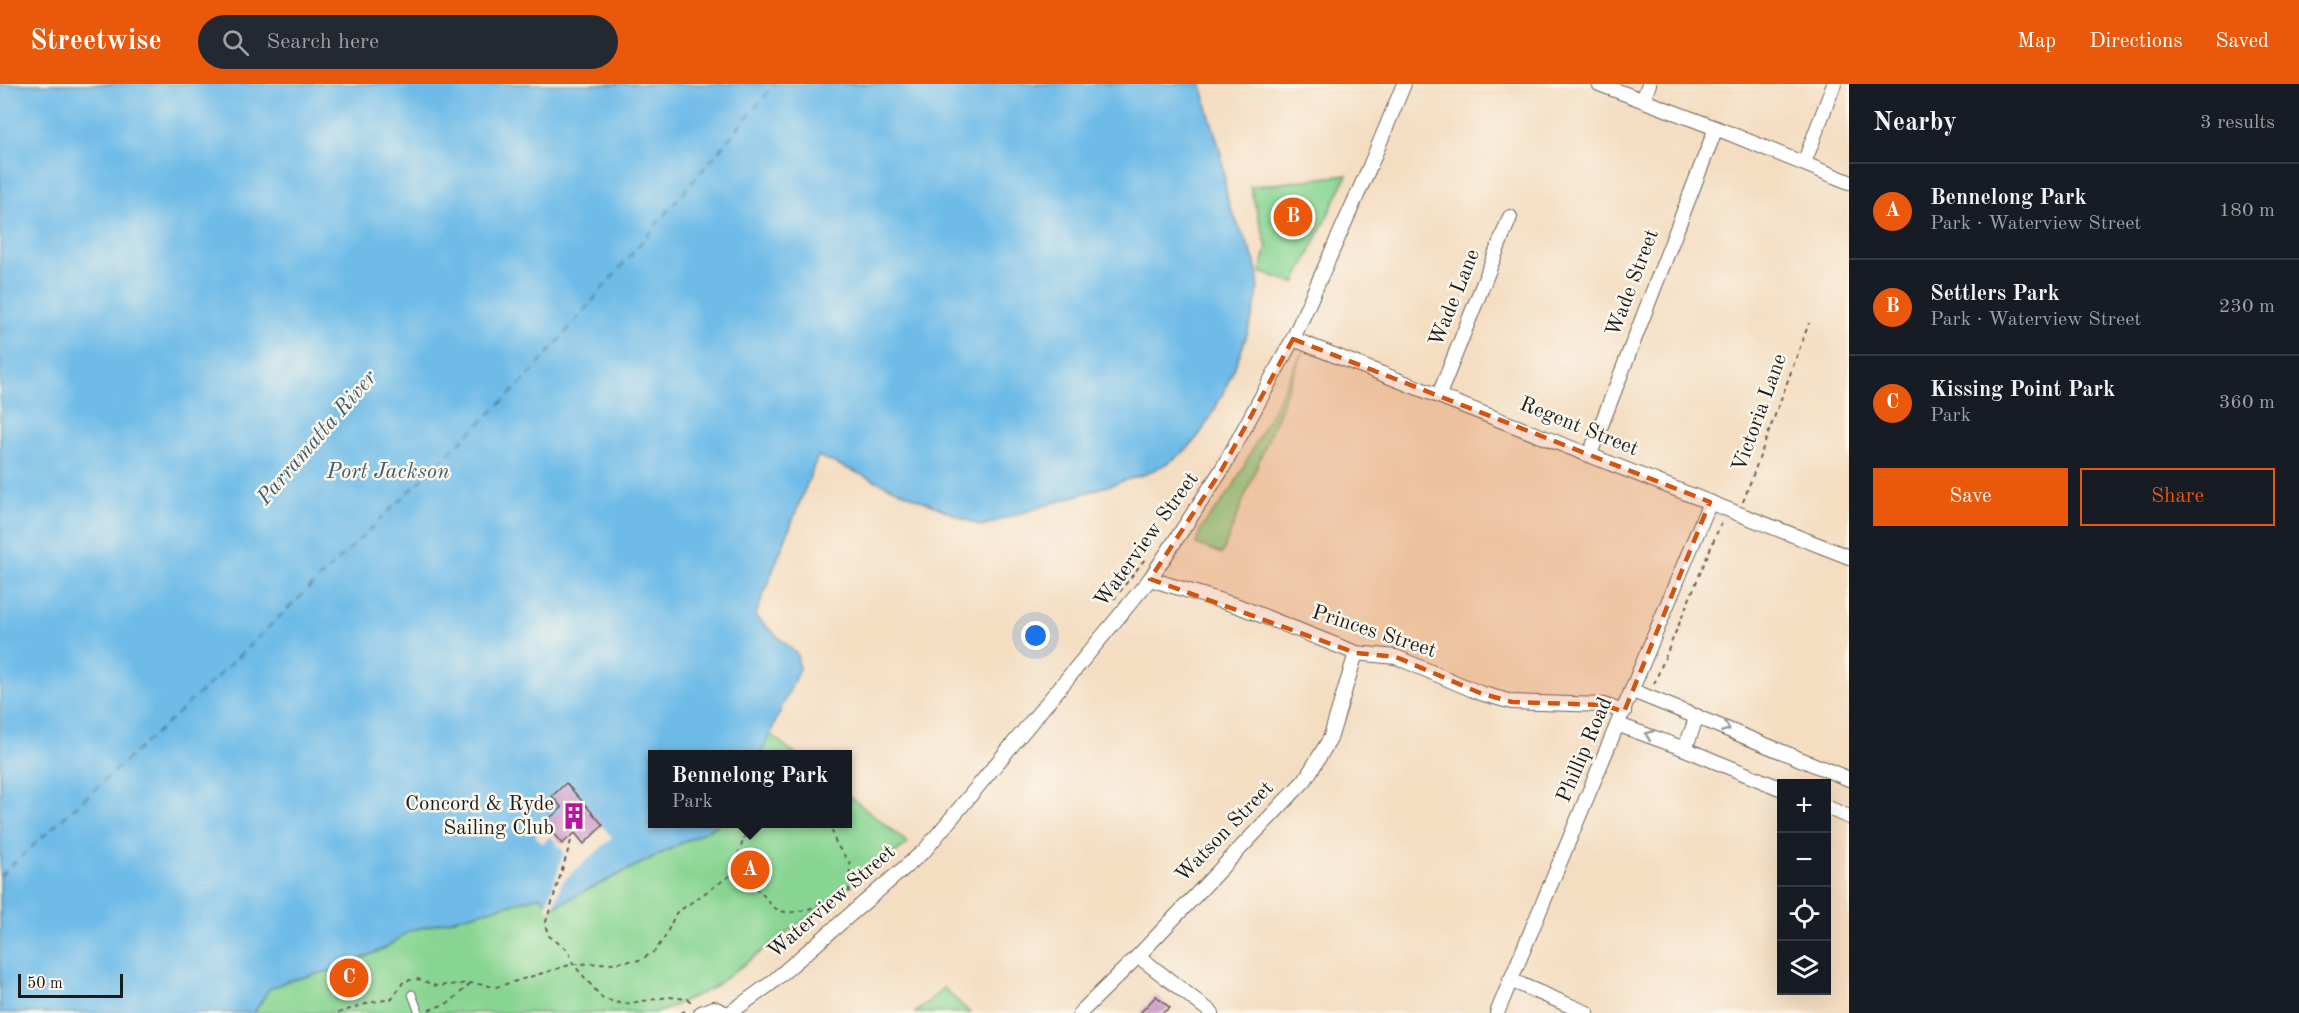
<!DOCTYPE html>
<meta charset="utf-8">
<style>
:root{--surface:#171b24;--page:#242831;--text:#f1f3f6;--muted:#9ea1a6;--line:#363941;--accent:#ea580c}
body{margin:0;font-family:"Old Standard TT",serif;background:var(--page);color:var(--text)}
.controls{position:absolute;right:18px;bottom:18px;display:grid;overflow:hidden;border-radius:0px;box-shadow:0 6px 24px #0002}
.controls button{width:54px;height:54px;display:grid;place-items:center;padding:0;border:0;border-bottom:2px solid var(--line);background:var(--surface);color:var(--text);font:30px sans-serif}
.scale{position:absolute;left:18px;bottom:15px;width:105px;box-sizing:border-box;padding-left:6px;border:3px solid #1c1c1c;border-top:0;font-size:16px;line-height:21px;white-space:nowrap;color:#1c1c1c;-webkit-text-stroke:4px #fbf7ec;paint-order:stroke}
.you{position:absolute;left:1036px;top:552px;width:21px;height:21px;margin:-15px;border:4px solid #fff;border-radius:50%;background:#1a73e8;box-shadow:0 0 0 9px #1a73e833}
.badge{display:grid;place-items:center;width:39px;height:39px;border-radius:50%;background:var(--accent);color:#fff;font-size:20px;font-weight:700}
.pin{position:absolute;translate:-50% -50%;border:3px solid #fff;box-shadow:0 2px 6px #0006}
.popup{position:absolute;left:648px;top:666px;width:204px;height:78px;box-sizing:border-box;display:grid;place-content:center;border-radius:0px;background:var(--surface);filter:drop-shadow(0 2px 4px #0005);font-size:20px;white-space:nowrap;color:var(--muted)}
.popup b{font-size:22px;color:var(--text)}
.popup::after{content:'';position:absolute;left:50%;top:100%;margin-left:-12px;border:12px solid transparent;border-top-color:var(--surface)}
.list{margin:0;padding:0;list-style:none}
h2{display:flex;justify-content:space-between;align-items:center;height:78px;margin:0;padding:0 24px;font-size:26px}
h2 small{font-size:20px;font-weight:400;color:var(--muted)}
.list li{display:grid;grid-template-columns:39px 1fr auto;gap:18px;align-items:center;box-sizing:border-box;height:96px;padding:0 24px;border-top:2px solid var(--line)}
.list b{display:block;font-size:22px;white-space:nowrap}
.list p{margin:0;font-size:20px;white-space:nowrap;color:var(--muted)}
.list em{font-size:20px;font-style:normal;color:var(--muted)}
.actions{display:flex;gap:12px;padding:18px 24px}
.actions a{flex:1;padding:14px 0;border:2px solid var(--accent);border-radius:0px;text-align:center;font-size:21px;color:var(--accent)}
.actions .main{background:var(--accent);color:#fff}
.icon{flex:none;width:33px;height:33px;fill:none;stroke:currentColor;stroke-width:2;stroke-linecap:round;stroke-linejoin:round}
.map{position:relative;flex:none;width:1849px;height:929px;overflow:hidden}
header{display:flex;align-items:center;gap:36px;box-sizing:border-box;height:84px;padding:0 30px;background:var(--accent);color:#fff}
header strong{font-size:28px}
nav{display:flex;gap:33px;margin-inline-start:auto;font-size:21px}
.search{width:420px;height:54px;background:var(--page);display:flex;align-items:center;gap:15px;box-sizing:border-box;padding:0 21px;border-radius:33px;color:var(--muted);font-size:22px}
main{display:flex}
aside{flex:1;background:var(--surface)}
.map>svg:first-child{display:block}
.green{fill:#88d593;stroke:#527858;stroke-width:1.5}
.water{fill:#6ebbe8;stroke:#456c82;stroke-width:1.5}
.pier{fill:#f4ddc1}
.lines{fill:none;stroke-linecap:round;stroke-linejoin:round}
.ferry{stroke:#3d5c6e;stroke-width:1.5;stroke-dasharray:8 6;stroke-linecap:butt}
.building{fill:#c791c5}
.service-casing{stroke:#686056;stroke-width:9}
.minor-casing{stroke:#686056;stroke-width:16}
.path{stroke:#686056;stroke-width:2;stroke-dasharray:4.5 4.5;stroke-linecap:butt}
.service{stroke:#fff;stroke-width:7}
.minor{stroke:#fff;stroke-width:14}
.oneway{stroke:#999}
.marked{fill:#d4530e;fill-opacity:0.2;stroke:#d4530e;stroke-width:4.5;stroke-dasharray:12 8;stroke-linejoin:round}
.labels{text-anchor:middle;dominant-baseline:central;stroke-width:5;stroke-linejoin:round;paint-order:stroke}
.street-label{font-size:21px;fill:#1c1c1c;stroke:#fbf7ec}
.poi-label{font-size:21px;fill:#1c1c1c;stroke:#fbf7ec;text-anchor:end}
.water-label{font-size:22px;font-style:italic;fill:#3d5c6e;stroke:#fbf7ec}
</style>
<header>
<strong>Streetwise</strong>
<div class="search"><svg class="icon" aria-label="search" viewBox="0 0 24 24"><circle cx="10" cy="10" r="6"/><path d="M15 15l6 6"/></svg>Search here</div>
<nav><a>Map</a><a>Directions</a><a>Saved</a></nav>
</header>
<main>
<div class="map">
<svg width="1849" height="929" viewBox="0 0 1849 929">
<rect width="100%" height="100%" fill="#fbf7ec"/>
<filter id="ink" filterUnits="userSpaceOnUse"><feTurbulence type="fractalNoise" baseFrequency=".0167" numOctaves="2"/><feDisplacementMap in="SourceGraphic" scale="12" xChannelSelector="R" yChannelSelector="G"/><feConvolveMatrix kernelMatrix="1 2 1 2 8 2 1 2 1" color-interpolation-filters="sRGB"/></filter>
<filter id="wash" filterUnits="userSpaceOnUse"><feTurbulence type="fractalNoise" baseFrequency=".008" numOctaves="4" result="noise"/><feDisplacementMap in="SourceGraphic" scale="24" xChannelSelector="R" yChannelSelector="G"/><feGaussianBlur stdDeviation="1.35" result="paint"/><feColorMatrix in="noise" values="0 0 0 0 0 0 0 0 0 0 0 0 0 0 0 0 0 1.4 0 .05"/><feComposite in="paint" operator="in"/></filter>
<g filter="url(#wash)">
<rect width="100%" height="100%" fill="#f4ddc1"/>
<g class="green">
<polygon points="1347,91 1295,199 1260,188 1267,163 1250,103"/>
<polygon points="1302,269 1222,470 1196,460 1201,444 1232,405"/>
<polygon points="770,650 796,670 761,670"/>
<polygon points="848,711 908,759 712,904 658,929 254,929 269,905 287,897 338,885 385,864 409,847 541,812 552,824 720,740 848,740"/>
<polygon points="944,904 970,929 915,929"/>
</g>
<path class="water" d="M0 0H1202C1205 25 1216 47 1221 71 1225 87 1224 105 1229 120 1238 146 1257 169 1258 197 1260 234 1215 339 1188 364 1176 376 1160 383 1145 390L981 442 818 372 755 532 797 570 799 585 761 670H652V740H720L551 824 541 812 409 847 385 864 338 885 287 897 269 905 254 929H0Z"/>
<polygon class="pier" points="566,699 612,754 562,798 552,827 546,823 564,768 551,752 542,760 535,751 546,742 544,739 562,724 552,712"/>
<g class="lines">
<polyline class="ferry" points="0,792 215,595 528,293 775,0"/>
</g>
<g id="blocks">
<g class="building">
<polygon points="566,699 603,741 584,760 575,749 562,760 544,739 562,724 552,712"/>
<polygon points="1156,912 1170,924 1162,929 1140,929"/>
</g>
</g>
</g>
<g filter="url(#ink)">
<use href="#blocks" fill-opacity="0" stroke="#686056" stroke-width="1.5"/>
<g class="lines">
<defs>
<polyline id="service" points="412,910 419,929"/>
<g id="minor">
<polyline points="1599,0 1716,44 1849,98"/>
<polyline points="1643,16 1649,0"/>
<polyline points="1804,79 1834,0"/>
<polyline points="1293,255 1849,473"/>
<polyline points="1439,311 1510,133"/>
<polyline points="1590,370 1716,44"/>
<polyline points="1150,495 1238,522 1356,569 1396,573 1480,609 1512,618 1604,621 1624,628"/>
<polyline points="1633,607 1849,695"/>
<polyline points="1619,641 1685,665 1782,705"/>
<polyline points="1685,665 1697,632"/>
<polyline points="1826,723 1849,733"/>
<polyline points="1138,872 1212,929"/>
<polyline points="1510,896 1587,929"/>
<polyline points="701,929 714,924 725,929"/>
<polyline points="730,929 770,900 925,766 1150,495 1221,387 1293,255 1370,82 1404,0"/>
<polyline points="1080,929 1138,872 1305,696 1330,655 1356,569"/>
<polyline points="1497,929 1710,418"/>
</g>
</defs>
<use href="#service" class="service-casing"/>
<use href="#minor" class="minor-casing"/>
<g class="path">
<polyline points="1743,418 1809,239"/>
<polyline points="1114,515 1145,475"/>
<polyline points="1654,600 1721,439"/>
<polyline points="825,740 832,747 836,760 850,779 849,807 853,811"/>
<polyline points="571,757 545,841 549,852 569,867 573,880 603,915 624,920 669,913 688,915 692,920"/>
<path d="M731 791C740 796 752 801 760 808 767 814 771 824 781 827 800 833 833 815 849 807"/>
<polyline points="429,926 450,918 471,899"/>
<polyline points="338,929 372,918 392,915 404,897 418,895 436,902 471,899 496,903 573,880 611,879 640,876 655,867 665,853 676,829 731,791 749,740"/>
<polyline points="681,929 689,925"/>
</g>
<use href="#service" class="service"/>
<use href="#minor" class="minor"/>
</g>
<defs><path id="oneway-chevron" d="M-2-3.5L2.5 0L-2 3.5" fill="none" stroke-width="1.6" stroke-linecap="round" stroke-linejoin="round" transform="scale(1.5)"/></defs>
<g class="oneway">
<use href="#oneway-chevron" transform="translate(1726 644) rotate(22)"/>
<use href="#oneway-chevron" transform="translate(1649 651) rotate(-159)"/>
</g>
</g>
<path class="marked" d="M1293 255 1710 418 1624 628 1604 621 1512 618 1480 609 1396 573 1356 569 1150 495 1221 387Z"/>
<defs>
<symbol id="building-bare" viewBox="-9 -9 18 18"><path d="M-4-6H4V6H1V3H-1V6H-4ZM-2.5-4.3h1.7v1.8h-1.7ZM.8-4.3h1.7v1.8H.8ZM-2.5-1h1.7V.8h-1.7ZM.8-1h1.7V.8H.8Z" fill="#b5179e" stroke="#fbf7ec" stroke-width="2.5" paint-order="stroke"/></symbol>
</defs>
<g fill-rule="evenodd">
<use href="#building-bare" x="555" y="713" width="38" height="38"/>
</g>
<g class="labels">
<g class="street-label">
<text transform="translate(1633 199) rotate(-69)">Wade Street</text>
<text transform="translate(1455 214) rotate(-68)">Wade Lane</text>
<text transform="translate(1760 329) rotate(-70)">Victoria Lane</text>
<text transform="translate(1579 343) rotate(22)">Regent Street</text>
<text transform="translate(1147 456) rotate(-54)">Waterview Street</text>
<text transform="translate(1374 548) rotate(18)">Princes Street</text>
<text transform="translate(1585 666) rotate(-67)">Phillip Road</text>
<text transform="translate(1225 748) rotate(-46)">Watson Street</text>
<text transform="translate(832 818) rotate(-41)">Waterview Street</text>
</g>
<g class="poi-label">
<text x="554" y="720">Concord &amp; Ryde<tspan x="554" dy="24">Sailing Club</tspan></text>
</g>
<g class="water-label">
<text transform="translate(317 354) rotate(-49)">Parramatta River</text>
<text x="388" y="388">Port Jackson</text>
</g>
</g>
</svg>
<div class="controls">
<button>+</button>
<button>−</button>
<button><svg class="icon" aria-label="locate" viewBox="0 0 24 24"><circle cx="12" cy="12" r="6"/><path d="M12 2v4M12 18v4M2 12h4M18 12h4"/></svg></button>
<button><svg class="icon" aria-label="layers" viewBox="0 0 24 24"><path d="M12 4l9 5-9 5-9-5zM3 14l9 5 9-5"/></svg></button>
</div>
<div class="scale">50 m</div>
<div class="you"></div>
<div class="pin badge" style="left:750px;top:786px">A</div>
<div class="popup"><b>Bennelong Park</b>Park</div>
<div class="pin badge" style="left:1293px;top:133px">B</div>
<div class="pin badge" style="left:349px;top:894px">C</div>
</div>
<aside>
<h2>Nearby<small>3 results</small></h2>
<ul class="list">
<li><span class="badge">A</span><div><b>Bennelong Park</b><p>Park · Waterview Street</p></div><em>180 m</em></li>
<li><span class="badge">B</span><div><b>Settlers Park</b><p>Park · Waterview Street</p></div><em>230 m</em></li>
<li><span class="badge">C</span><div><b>Kissing Point Park</b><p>Park</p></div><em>360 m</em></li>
</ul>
<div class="actions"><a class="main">Save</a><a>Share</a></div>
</aside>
</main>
